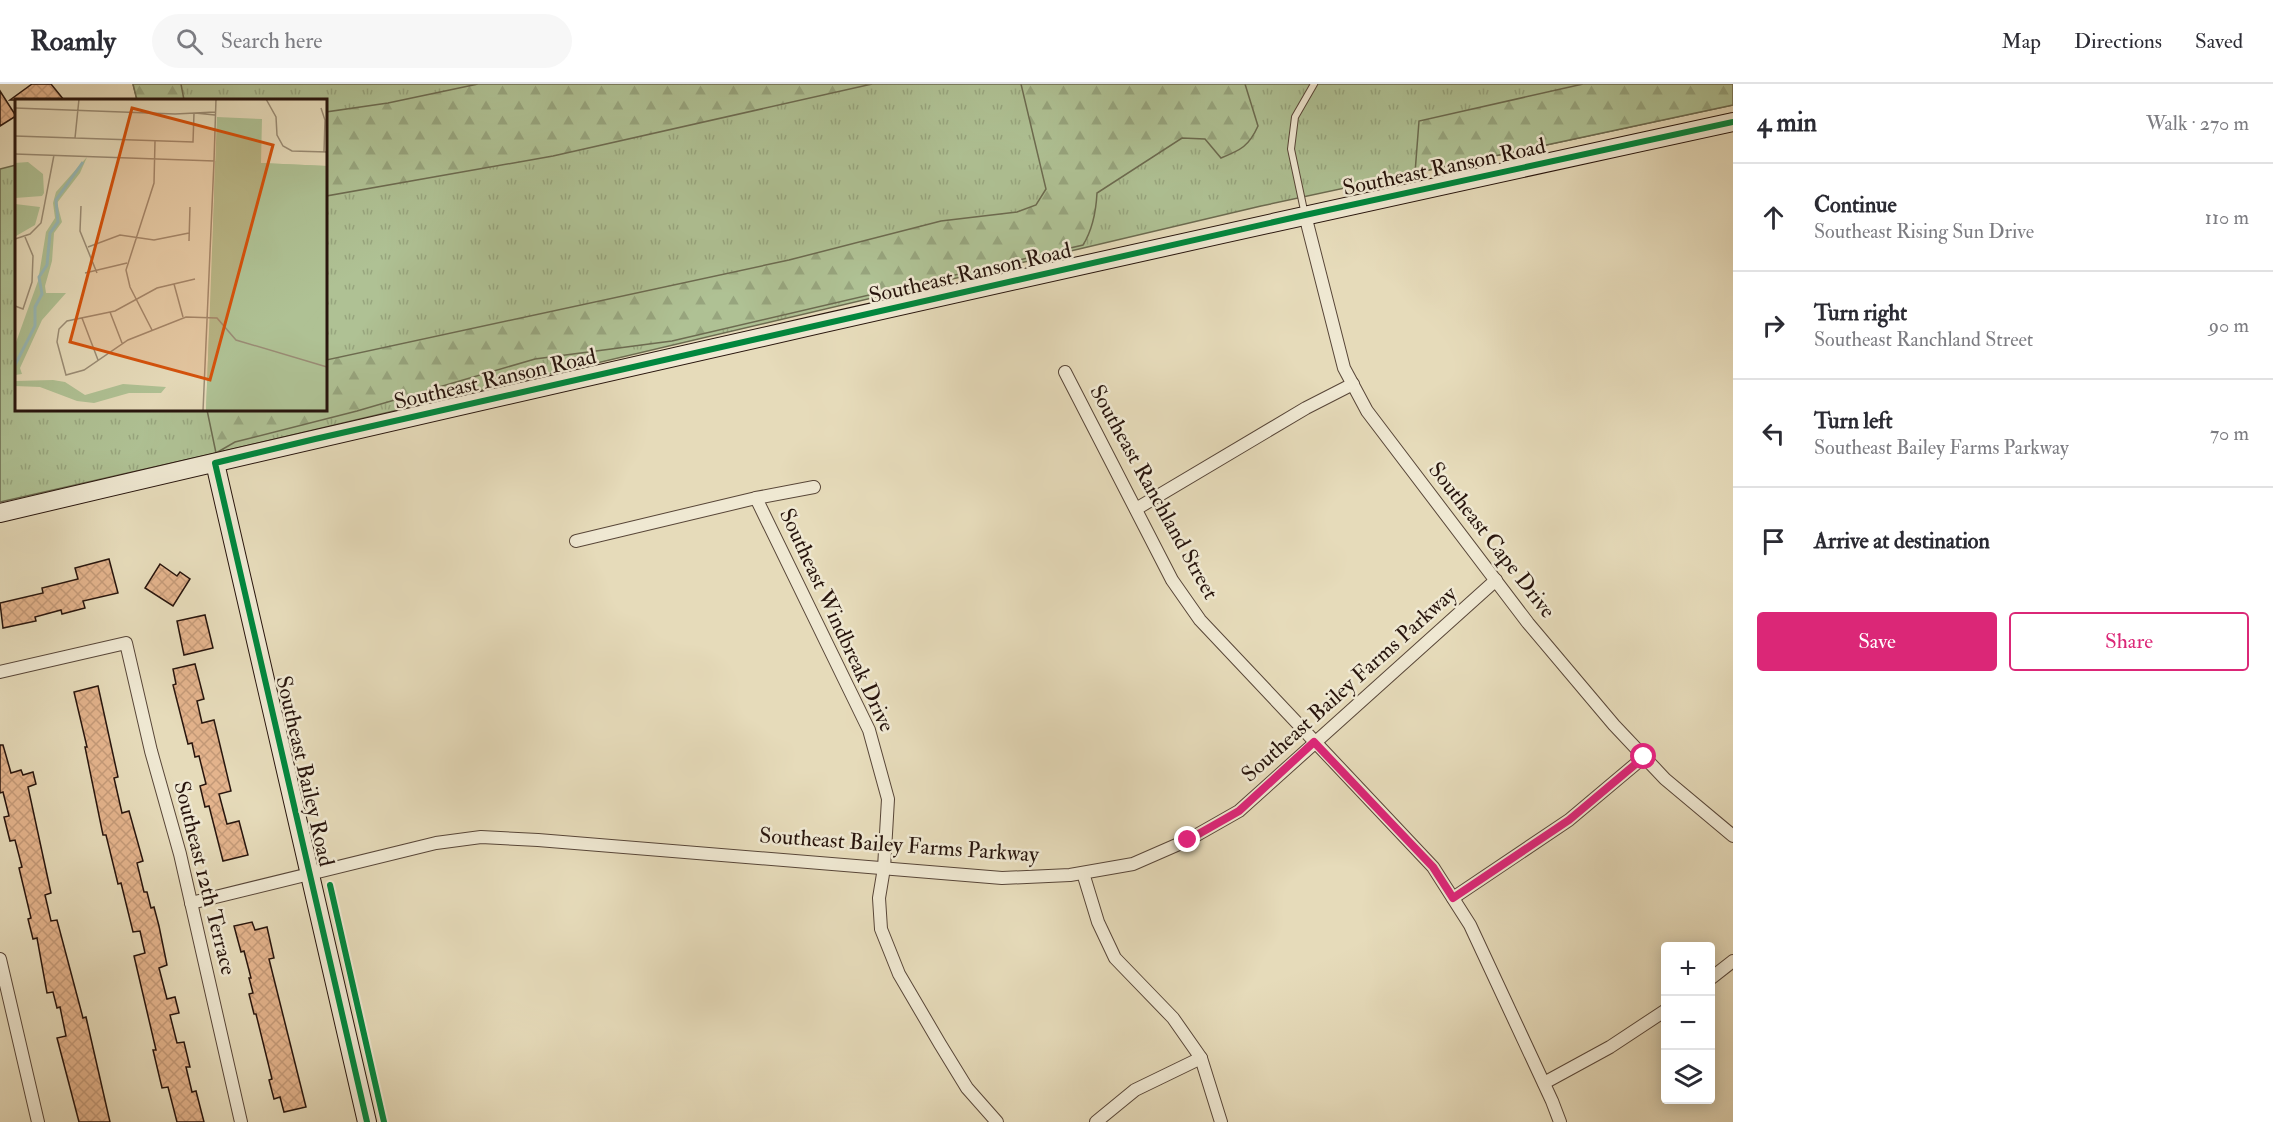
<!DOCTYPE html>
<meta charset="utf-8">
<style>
:root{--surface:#fff;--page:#f7f7f7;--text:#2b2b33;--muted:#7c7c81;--line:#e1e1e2;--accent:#db2777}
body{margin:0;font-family:"IM FELL Double Pica",serif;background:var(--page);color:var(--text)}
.controls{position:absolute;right:18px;bottom:18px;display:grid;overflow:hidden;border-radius:6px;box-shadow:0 3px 15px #0003}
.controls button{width:54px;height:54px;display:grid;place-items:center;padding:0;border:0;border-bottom:2px solid var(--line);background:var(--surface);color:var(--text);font:30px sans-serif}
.stop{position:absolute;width:18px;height:18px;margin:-14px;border:4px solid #db2777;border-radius:50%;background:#fff}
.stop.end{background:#db2777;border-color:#fff;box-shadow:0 2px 6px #0008}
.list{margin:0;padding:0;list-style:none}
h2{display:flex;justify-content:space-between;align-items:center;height:78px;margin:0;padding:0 24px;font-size:26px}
h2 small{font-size:20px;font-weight:400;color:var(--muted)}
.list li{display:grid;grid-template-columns:39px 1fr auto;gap:18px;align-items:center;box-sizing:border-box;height:108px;padding:0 24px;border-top:2px solid var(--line)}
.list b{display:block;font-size:22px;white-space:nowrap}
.list p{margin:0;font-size:20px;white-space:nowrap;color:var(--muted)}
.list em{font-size:20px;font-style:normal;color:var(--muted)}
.actions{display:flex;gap:12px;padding:18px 24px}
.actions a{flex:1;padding:14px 0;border:2px solid var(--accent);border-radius:6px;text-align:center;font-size:21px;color:var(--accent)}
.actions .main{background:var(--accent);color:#fff}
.icon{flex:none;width:33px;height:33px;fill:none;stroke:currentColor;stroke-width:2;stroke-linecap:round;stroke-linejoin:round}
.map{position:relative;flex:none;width:1733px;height:1038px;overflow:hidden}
header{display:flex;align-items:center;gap:36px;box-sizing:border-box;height:84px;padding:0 30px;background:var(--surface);border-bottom:2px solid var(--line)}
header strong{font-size:28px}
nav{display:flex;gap:33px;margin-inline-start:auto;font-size:21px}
.search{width:420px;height:54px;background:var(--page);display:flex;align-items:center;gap:15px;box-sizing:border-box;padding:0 21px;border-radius:33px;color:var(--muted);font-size:22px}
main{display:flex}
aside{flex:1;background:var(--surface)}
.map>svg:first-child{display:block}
.grass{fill:url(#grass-tufts);stroke:#6c6b50;stroke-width:1.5}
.forest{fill:url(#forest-firs);stroke:#6c6b50;stroke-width:1.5}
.building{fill:url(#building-cross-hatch);stroke:#28150d;stroke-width:1.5}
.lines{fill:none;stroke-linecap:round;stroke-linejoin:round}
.lane-casing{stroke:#584638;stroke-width:8}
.street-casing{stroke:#584638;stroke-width:14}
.secondary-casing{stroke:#28150d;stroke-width:20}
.lane{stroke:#efe8d2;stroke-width:6}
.street{stroke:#efe8d2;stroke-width:12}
.secondary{stroke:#efe8d2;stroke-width:18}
.cycleway-casing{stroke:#efe8d2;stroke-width:10}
.cycleway{stroke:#00873e;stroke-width:6}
.route{stroke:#db2777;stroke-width:8}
.labels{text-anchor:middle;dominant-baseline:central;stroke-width:5;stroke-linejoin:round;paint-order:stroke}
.street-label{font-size:22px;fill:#28150d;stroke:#efe8d2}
.inset-river{fill:none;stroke:#98b9b7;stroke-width:3}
.inset-road{fill:none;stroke:#9a8c75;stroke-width:1.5}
.view{fill:#d5520c;fill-opacity:0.15;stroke:#d5520c;stroke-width:3}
.inset-edge{fill:none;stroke:#28150d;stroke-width:3}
</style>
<header>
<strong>Roamly</strong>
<div class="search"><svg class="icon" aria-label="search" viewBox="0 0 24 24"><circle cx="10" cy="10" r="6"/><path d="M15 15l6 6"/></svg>Search here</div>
<nav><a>Map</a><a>Directions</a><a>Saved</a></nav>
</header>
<main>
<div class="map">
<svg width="1733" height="1038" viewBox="0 0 1733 1038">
<defs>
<pattern id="grass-tufts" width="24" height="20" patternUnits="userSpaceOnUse" patternTransform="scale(1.5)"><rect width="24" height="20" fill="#afc194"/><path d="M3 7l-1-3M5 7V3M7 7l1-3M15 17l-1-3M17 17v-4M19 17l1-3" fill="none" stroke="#97a57e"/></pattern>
<pattern id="forest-firs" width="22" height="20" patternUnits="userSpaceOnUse" patternTransform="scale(1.5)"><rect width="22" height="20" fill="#afc194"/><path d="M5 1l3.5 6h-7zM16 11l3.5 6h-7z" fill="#97a57e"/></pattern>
<pattern id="building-cross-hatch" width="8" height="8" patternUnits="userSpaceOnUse" patternTransform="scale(1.5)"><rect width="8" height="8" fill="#e4b48d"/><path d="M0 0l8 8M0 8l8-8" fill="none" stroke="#c49a78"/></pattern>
</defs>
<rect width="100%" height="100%" fill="#e6dbba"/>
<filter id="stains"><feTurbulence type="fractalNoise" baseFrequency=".00333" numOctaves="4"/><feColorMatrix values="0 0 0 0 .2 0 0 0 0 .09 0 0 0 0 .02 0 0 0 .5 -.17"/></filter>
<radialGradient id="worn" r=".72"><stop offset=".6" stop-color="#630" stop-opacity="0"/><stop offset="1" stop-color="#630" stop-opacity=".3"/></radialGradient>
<polygon class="grass" points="133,0 1733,0 1733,21 1261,122 216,369 0,418 0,85 16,81 16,326 326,326 326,16 137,16"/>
<g class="forest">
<polygon points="133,0 181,0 184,16 137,16"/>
<polygon points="478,0 872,0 553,72 326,112 326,28 388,19"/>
<path d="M1021 0H1245L1258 42C1249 62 1241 66 1221 74L1205 55 1182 54 1097 109C1096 128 1093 145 1083 161L672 257 535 275 357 327 235 358 216 369 207 326H326V276L789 176 941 137 1017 128 1036 121 1046 105Z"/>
<polygon points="1583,0 1733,0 1733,21 1415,89 1419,37"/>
</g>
<g class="building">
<polygon points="32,0 51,0 64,16 10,16"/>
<polygon points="0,7 16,32 0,42"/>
<polygon points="109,475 118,509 83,517 85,524 62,530 61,526 35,533 36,537 3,544 0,519 43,509 42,504 78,495 75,484"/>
<polygon points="160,480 177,492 180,488 190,495 173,522 145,504"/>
<polygon points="205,531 213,564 184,571 177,537"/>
<polygon points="195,580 204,615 197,617 202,639 214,636 231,707 219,710 227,740 239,737 248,771 223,777 209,722 205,723 200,702 206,700 199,672 195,673 192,659 188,660 173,601 176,600 173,585"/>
<polygon points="98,602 118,693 114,694 122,729 129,727 143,777 137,779 144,808 147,808 151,824 154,823 159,842 167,881 159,884 167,915 175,913 179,929 170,931 177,959 184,958 190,983 186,983 192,1008 196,1007 204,1038 177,1038 168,1003 162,1004 153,966 156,966 134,872 145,869 140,847 133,848 121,799 118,800 106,751 103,751 85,663 87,663 74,608"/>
<polygon points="0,661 3,661 11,689 21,686 23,691 33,688 36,700 28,703 51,809 45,811 51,837 57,836 83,934 86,933 110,1038 79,1038 57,954 66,952 60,923 57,924 53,908 47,909 37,854 33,855 28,835 31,834 19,784 22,783 15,756 10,757 4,733 9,732 3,708 0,709"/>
<polygon points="252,838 255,846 267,843 274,874 269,875 306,1023 284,1028 280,1013 274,1015 269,996 272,995 256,930 254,930 249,910 253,909 249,894 251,894 244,867 241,868 234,842"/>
</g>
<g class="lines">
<defs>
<polyline id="lane" points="1305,131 1291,65 1295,33 1314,0"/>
<g id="street">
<polyline points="1305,131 1344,284 1367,327 1528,539 1614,641 1665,695 1733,752"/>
<polyline points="1065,288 1172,496 1200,536 1433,783 1470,841 1552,1017 1560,1038"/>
<polyline points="756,414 869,646 888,715 884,784 879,814 881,845 899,890 940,960 967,1004 997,1038"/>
<polyline points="1136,425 1306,324 1353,300"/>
<polyline points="576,457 756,414 814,403"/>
<polyline points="0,588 126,559 151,667 180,770 241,1038"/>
<polyline points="1083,789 1098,838 1115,874 1173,934 1201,974 1221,1038"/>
<polyline points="1453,814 1569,736 1644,673"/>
<polyline points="191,819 436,759 481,753 538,756 1002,794 1070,791 1133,780 1188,756 1239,727 1496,496"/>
<polyline points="0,875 38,1038"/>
<polyline points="1710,895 1733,877"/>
<polyline points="1544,999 1610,963 1666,926"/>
<polyline points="1096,1038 1135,1006 1201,974"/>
</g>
<g id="secondary">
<polyline points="215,379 367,1038"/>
<path d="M0 429C576 293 1154 164 1733 38"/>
</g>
</defs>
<use href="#lane" class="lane-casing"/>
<use href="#street" class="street-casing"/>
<use href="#secondary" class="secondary-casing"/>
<use href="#lane" class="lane"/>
<use href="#street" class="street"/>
<use href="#secondary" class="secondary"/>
<defs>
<g id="cycleway">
<polyline points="330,801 384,1038"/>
<polyline points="367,1038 215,379 315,355 1305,131 1733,38"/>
</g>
</defs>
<use href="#cycleway" class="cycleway-casing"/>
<use href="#cycleway" class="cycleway"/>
</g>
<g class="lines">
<polyline class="route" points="1188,756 1239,727 1314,658 1433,783 1453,814 1569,736 1644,673"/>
</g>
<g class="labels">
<g class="street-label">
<text transform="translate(1444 83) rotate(-12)">Southeast Ranson Road</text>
<text transform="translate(970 189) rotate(-13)">Southeast Ranson Road</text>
<text transform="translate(495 295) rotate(-13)">Southeast Ranson Road</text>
<text transform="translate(1154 408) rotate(61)">Southeast Ranchland Street</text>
<text transform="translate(1492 456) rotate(52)">Southeast Cape Drive</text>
<text transform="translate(837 536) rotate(65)">Southeast Windbreak Drive</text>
<text transform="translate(1349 600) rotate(-42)">Southeast Bailey Farms Parkway</text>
<text transform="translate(305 687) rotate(77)">Southeast Bailey Road</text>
<text transform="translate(899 761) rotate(4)">Southeast Bailey Farms Parkway</text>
<text transform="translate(205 794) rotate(76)">Southeast 12th Terrace</text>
</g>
</g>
<g transform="translate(15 15)">
<rect width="312" height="312" fill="#e6dbba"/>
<path d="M202 18 247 20 246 64 312 67V312H191Z" fill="#afc194"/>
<path d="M72 58 65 74 42 104 47 123 39 134 37 162 30 187 31 194H51L27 221 5 269 7 275 0 276V246L23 182 31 133 40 119 38 104 41 93ZM200 62 312 67V136L305 135 296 124 286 94 282 75 285 70H241L239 177 228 183 232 70 215 67 209 71 204 182 230 188 237 182H257L260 188 258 197 225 198 219 215 205 213 208 204 203 191 197 187ZM250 73 278 75 292 124 258 136 253 176 249 179 244 133 250 117ZM275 175 294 184 312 183V196L267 195 261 179ZM312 200V266L307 249 311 212 304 216 297 232 291 233 288 228ZM194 235 201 237V309L223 310 244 299 251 284 252 252 262 254 254 305 259 312H191ZM38 281 50 283 70 296 108 285 151 288 146 294H114L79 304 62 302 25 288 0 287V282Z" fill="#afc194"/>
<path d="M13 63 28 75 29 94 27 97 0 99V64ZM0 105 25 108 20 126 1 137Z" fill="#afc194"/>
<path class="inset-river" d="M0 266 20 227V208L27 195 24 178 32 166 35 134 43 123 41 101 68 63"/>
<path class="inset-road" d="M251 0 261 18 262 36 268 47 277 52 312 53M0 9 160 15 200 13M306 9 310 21 309 53M180 14 200 16M0 37 178 43 179 14M60 39 64 0M0 55 199 62 201 0M66 107 65 132 82 174M0 140 15 135 26 124 39 56M174 142 175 108M73 148 105 136 139 141 174 134M70 174 112 164M180 180 142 189 100 212 52 222 44 230 42 243 51 276 69 271 113 241 171 218 202 219 221 241 312 268M159 185 168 218M0 207 8 210 17 183 18 157 10 138M95 213 107 244M67 219 83 261M137 231 115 188 111 171 139 84 140 42M188 312 199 62"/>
<path class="view" d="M117 9 258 46 195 281 55 243Z"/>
<rect width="312" height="312" class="inset-edge"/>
</g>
<rect width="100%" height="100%" filter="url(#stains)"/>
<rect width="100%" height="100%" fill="url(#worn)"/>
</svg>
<div class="controls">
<button>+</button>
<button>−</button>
<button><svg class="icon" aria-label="layers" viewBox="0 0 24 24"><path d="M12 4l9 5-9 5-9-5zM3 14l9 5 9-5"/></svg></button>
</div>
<div class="stop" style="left:1644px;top:673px"></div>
<div class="stop end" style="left:1188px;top:756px"></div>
</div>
<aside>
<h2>4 min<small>Walk · 270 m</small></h2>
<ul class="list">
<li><svg class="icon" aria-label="ahead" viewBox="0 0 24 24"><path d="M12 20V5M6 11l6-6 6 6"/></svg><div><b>Continue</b><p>Southeast Rising Sun Drive</p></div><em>110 m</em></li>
<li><svg class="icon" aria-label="right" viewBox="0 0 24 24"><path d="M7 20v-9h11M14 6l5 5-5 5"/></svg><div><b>Turn right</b><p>Southeast Ranchland Street</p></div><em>90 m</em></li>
<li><svg class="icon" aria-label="left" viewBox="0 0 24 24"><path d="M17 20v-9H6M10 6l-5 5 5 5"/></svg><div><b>Turn left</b><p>Southeast Bailey Farms Parkway</p></div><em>70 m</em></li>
<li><svg class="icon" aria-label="arrive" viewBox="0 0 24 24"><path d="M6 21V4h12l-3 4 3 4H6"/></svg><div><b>Arrive at destination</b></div></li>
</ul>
<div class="actions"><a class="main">Save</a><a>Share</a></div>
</aside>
</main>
